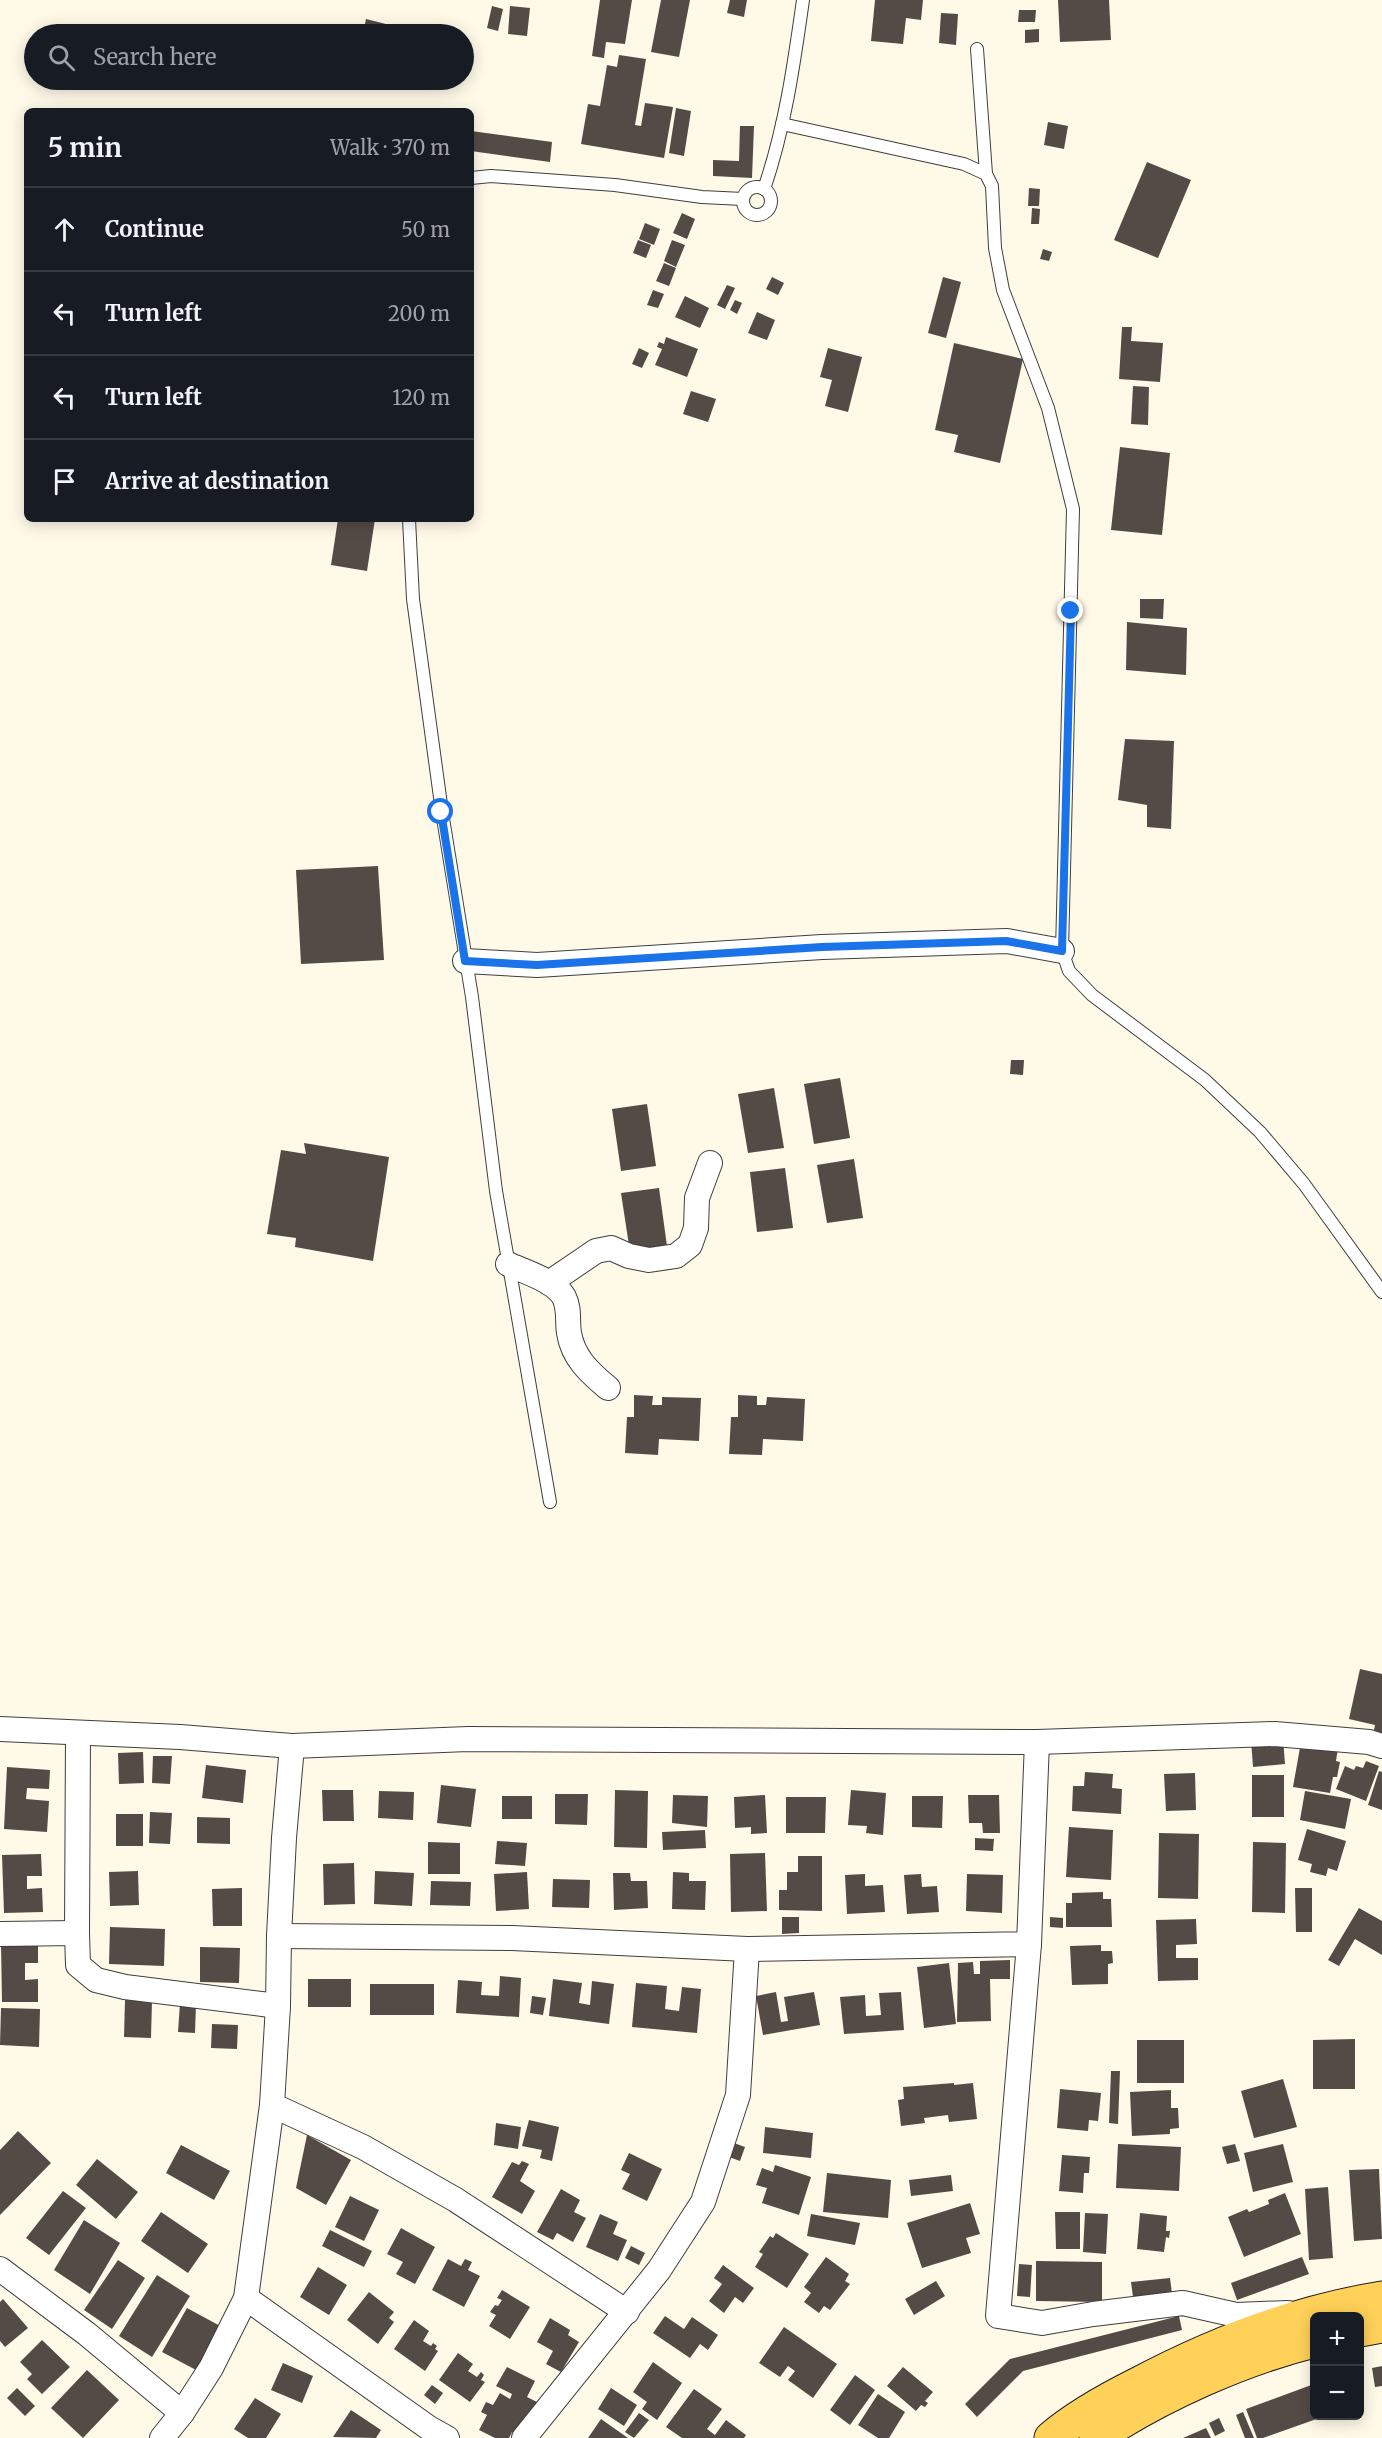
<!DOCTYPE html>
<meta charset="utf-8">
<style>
:root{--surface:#171b24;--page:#242831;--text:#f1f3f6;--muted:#9ea1a6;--line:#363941}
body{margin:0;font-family:Merriweather,serif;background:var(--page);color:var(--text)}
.controls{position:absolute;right:18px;bottom:18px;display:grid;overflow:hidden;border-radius:9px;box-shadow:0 3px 15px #0003}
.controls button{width:54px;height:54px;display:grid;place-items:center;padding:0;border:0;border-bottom:2px solid var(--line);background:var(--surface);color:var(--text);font:30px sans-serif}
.stop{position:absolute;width:18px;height:18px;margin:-14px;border:4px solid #1a73e8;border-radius:50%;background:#fff}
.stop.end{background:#1a73e8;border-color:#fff;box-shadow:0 2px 6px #0008}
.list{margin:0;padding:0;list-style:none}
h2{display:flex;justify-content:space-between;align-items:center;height:78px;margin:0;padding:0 24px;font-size:26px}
h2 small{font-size:20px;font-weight:400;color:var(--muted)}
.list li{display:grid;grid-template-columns:39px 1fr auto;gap:18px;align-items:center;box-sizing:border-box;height:84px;padding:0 24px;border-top:2px solid var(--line)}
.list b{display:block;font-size:22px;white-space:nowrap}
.list em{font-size:20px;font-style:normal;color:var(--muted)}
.icon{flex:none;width:33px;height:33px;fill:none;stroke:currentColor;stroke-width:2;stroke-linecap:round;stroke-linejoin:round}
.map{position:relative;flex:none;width:1382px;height:2438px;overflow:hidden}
.search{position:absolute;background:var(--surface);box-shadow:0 3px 15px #0003;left:24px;top:24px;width:450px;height:66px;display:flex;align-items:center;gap:15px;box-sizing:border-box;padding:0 21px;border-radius:33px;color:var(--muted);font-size:22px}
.panel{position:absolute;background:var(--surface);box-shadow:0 3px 15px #0003;left:24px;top:108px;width:450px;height:414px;border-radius:9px}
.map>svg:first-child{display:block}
.building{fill:#544b47}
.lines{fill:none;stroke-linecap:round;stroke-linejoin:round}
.lane-casing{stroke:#3e3e3e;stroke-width:14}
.street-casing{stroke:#3e3e3e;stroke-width:26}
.primary-casing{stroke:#1c1c1c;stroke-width:35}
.lane{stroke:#fff;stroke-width:12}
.street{stroke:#fff;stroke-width:24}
.primary{stroke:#ffd158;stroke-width:33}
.route{stroke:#1a73e8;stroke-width:8}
</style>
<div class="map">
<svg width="1382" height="2438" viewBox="0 0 1382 2438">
<rect width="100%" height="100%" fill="#fffae8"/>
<g class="building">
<polygon points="600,0 632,0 625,44 606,42 604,58 592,56"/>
<polygon points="661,0 690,0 679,57 651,52"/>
<polygon points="730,0 747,0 744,17 727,13"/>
<polygon points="875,0 923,0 921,20 906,18 903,44 871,41"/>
<polygon points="1058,0 1109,0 1111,40 1060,42"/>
<polygon points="492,6 503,9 498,31 487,28"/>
<polygon points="510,6 530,8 527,36 508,34"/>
<polygon points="1019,10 1036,10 1035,22 1018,22"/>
<polygon points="941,13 958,14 956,45 939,43"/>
<polygon points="366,19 410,30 409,34 363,34"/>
<polygon points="1039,29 1039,42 1025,43 1025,30"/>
<polygon points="619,55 646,59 635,125 641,126 645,103 673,107 664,158 581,144 588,104 600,106 607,65 617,67"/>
<polygon points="676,108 691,111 684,156 669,153"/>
<polygon points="1048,122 1068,126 1064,149 1044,145"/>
<polygon points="740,126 754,126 752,178 713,176 713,160 739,161"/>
<polygon points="471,131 552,142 550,162 471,151"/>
<polygon points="1147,162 1191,180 1158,258 1114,240"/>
<polygon points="1029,188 1040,189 1039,206 1028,206"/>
<polygon points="1032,208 1040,209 1039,224 1031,224"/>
<polygon points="682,213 695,219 687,239 673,233"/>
<polygon points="645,223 660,229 654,245 639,239"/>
<polygon points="638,240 651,245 646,258 633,253"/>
<polygon points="672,240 685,245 676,267 664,261"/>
<polygon points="1043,249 1052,252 1049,261 1040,259"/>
<polygon points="664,263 676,268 669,286 656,281"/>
<polygon points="772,277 784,283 778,295 766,289"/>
<polygon points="943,277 961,282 946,338 928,333"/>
<polygon points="727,285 735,288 725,309 717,305"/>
<polygon points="653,290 664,294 658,308 647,305"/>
<polygon points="685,296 709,308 700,328 675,317"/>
<polygon points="735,300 742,303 737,314 730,310"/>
<polygon points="757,312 775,320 767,340 748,333"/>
<polygon points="1122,327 1132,327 1131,341 1163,343 1160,382 1119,379"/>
<polygon points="666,337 698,349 687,377 655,365 662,349 657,347 659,342 664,344"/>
<polygon points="954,343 1023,359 1000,463 954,452 958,435 935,430"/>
<polygon points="639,348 649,353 642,368 632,364"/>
<polygon points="828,348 862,357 848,412 825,406 832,380 820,377"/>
<polygon points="1133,386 1149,387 1148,425 1131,424"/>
<polygon points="691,391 716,399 708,422 683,414"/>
<polygon points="1120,447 1170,453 1162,535 1111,530"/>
<polygon points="338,519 375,519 367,571 331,565"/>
<polygon points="1140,599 1164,599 1163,619 1140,618"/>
<polygon points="1127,622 1187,628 1186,675 1126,670"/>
<polygon points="1125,739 1174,741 1171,829 1147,827 1147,805 1118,800"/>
<polygon points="378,866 384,960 301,964 296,870"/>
<polygon points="1011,1060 1024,1060 1023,1075 1010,1074"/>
<polygon points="840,1078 850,1138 814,1144 804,1084"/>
<polygon points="774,1088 784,1148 748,1153 738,1094"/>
<polygon points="647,1104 656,1166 621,1171 612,1109"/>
<polygon points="304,1143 389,1157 373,1261 295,1247 296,1238 267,1234 281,1150 306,1154"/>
<polygon points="854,1159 863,1218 827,1223 817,1165"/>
<polygon points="785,1168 793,1228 757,1232 750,1172"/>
<polygon points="659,1188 667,1246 630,1252 621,1193"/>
<polygon points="634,1395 653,1396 652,1405 662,1405 662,1397 701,1398 699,1441 659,1439 658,1455 625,1453 627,1417 634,1417"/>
<polygon points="738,1395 757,1396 757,1405 766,1405 767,1397 805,1399 803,1441 763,1439 762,1455 729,1454 731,1417 738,1417"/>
<polygon points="1360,1669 1382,1674 1382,1737 1373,1735 1375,1725 1349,1719"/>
<polygon points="1283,1738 1285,1764 1253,1767 1251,1740"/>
<polygon points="1301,1742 1338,1748 1336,1761 1340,1762 1337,1777 1333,1777 1330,1793 1293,1787"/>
<polygon points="143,1752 144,1783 119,1784 118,1753"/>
<polygon points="153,1756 172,1756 170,1784 152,1783"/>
<polygon points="1366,1761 1379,1766 1366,1801 1336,1789 1345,1766 1354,1770 1356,1766 1363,1768"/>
<polygon points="206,1765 246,1770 243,1803 202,1798"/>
<polygon points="7,1767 50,1770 49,1789 27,1788 26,1799 49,1801 47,1832 4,1829"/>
<polygon points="1379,1771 1382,1772 1382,1810 1368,1805"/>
<polygon points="1085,1772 1113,1774 1112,1788 1122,1789 1121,1814 1072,1811 1073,1786 1084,1786"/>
<polygon points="1195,1773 1196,1810 1166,1811 1164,1774"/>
<rect x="1252" y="1775" width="32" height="42"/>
<polygon points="441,1785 476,1789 471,1827 437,1823"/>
<polygon points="322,1790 353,1790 354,1821 323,1821"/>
<polygon points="615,1790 648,1791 647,1848 614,1847"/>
<polygon points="851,1790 886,1793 883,1835 866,1833 867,1826 848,1825"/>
<polygon points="379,1791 414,1792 413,1820 378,1818"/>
<polygon points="1305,1791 1351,1799 1345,1829 1300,1820"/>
<polygon points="555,1794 588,1794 587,1825 555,1824"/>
<polygon points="673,1795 708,1796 707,1827 672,1823"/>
<polygon points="765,1795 767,1833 751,1834 751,1827 735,1828 734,1797"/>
<polygon points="968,1795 999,1795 1000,1833 983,1833 982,1823 969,1823"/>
<rect x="502" y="1796" width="30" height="23"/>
<polygon points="912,1796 943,1796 942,1828 912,1827"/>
<polygon points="786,1797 826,1797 825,1833 786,1833"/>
<polygon points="150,1812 172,1813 170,1844 149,1843"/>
<rect x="116" y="1814" width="27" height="32"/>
<polygon points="197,1817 230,1818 230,1844 197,1843"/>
<polygon points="1069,1827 1113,1830 1111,1880 1066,1877"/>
<polygon points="1307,1829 1346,1841 1337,1871 1328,1868 1326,1876 1310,1872 1312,1864 1298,1860"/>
<polygon points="705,1830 706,1848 663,1850 662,1832"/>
<polygon points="1159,1833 1199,1834 1198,1899 1158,1898"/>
<polygon points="975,1838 994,1839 993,1851 975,1850"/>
<polygon points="497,1841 527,1843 525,1866 495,1864"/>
<polygon points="428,1842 460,1843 460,1874 428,1874"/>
<polygon points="1253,1842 1286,1843 1285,1913 1252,1912"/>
<polygon points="765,1853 767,1911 731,1912 730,1854"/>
<polygon points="41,1854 42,1876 27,1876 27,1889 42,1888 43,1912 4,1913 2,1855"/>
<polygon points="798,1856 822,1856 822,1911 779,1910 779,1890 787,1890 787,1872 798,1872"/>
<polygon points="354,1863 355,1904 324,1905 323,1864"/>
<polygon points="138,1871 139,1905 110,1906 109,1872"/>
<polygon points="375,1871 414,1873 412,1906 374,1904"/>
<polygon points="527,1872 529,1909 496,1911 494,1874"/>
<polygon points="673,1872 689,1873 689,1881 706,1881 705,1910 672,1909"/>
<polygon points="613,1873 630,1873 631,1881 647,1881 648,1908 614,1910"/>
<polygon points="865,1874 865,1886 883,1885 885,1912 847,1914 845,1875"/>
<polygon points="921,1874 922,1887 937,1886 939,1912 907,1914 904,1875"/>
<polygon points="967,1874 1003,1875 1002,1913 966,1911"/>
<polygon points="553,1879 590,1880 589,1908 552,1907"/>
<polygon points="431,1881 471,1882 470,1906 430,1905"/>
<polygon points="242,1888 242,1926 213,1926 212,1889"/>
<polygon points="1295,1888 1312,1888 1312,1932 1296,1932"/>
<polygon points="1103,1892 1103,1899 1111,1899 1112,1927 1066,1927 1066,1903 1072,1903 1072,1893"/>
<polygon points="1359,1908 1382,1921 1382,1955 1355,1939 1339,1966 1328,1960"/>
<polygon points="782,1917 799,1917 799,1933 782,1934"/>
<polygon points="1050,1917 1063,1918 1063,1928 1050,1927"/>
<polygon points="1196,1919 1197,1944 1176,1945 1176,1958 1198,1958 1198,1980 1158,1981 1156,1920"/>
<polygon points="110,1927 165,1929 164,1966 109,1964"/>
<polygon points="1,1944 38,1944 38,1963 25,1963 25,1980 38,1979 38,2002 2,2002"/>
<polygon points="1101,1945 1101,1951 1112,1951 1113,1963 1108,1964 1108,1984 1072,1985 1070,1946"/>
<polygon points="200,1947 240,1948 239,1983 200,1982"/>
<polygon points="1010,1960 1010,1979 990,1979 991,2021 957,2022 958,1963 973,1962 974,1974 980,1974 980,1961"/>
<polygon points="949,1963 956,2024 924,2028 917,1967"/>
<polygon points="500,1976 521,1978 519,2017 456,2013 458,1980 482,1982 481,1995 499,1996"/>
<rect x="308" y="1979" width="43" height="28"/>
<polygon points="553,1979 582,1983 579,2003 590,2005 592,1981 614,1984 609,2024 549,2016"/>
<polygon points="636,1983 667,1986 665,2009 679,2011 682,1987 701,1989 697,2033 632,2027"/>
<rect x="370" y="1984" width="64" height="31"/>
<polygon points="776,1992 781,2022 788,2021 784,1997 814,1992 820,2025 763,2035 756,1996"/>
<polygon points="901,1992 904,2030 844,2034 840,1997 865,1995 866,2016 881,2015 879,1993"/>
<polygon points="532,1996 546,1998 543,2015 530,2013"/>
<polygon points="125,2000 152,2001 151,2038 124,2037"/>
<polygon points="180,2003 196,2004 195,2033 178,2032"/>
<polygon points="1,2008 40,2009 39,2047 0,2045"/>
<polygon points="212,2024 238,2025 237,2049 211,2048"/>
<polygon points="1355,2039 1355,2089 1313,2089 1313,2040"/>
<rect x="1137" y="2040" width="47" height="43"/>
<polygon points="1111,2071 1120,2071 1118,2124 1109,2123"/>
<polygon points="1283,2079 1297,2127 1254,2138 1241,2091"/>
<polygon points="954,2083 954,2085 973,2083 977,2119 949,2122 948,2115 924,2118 925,2123 901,2126 898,2100 904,2099 903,2087"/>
<polygon points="1060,2089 1101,2093 1098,2121 1089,2120 1088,2131 1057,2128"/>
<polygon points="1171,2090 1171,2108 1178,2108 1179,2128 1170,2129 1170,2134 1132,2136 1130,2092"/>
<polygon points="529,2120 559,2127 552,2161 540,2158 542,2150 522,2146"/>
<polygon points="496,2123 521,2127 518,2149 494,2145"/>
<polygon points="765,2127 813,2133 811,2158 763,2153"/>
<polygon points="18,2131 51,2163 0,2215 0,2150"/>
<polygon points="307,2135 351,2160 326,2205 296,2188"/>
<polygon points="734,2143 745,2147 740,2161 729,2157"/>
<polygon points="1118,2144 1181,2147 1179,2191 1116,2188"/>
<polygon points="1235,2144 1240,2161 1227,2164 1222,2147"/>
<polygon points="1283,2144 1293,2182 1253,2192 1244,2153"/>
<polygon points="181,2145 230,2171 214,2200 166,2173"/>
<polygon points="629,2153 662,2169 647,2201 622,2189 630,2174 621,2170"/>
<polygon points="1062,2155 1090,2157 1089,2173 1084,2173 1083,2193 1059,2191"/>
<polygon points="97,2159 138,2192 116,2219 76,2185"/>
<polygon points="522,2161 529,2164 520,2181 535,2191 522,2214 492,2197 512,2162 519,2165"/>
<polygon points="775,2165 811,2177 799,2215 762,2203 767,2188 756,2185 762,2168 773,2172"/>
<polygon points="1379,2169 1382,2239 1354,2241 1349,2170"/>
<polygon points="827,2173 891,2180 888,2218 823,2212"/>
<polygon points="951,2175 953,2191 911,2196 909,2180"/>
<polygon points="1328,2187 1333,2258 1309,2260 1305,2189"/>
<polygon points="561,2189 580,2200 574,2212 586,2218 573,2242 557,2233 553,2240 537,2232"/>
<polygon points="63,2191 86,2208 49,2255 26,2238"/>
<polygon points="1285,2193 1301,2234 1244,2257 1228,2217 1247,2209 1249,2212 1269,2204 1268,2200"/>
<polygon points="350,2196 379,2210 364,2241 335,2227"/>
<polygon points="970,2203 980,2234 966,2238 971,2253 922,2268 907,2223"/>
<polygon points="161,2212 208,2244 188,2273 141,2241"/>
<polygon points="1055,2212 1080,2212 1080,2249 1056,2249"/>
<polygon points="1085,2213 1108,2214 1106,2254 1083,2252"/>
<polygon points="1140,2213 1167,2216 1166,2231 1170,2231 1169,2238 1166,2237 1164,2252 1137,2249"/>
<polygon points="600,2214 618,2222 613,2234 627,2240 618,2261 586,2247"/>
<polygon points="811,2214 860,2223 855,2245 807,2236"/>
<polygon points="84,2220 120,2243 90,2294 54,2270"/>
<polygon points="401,2228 435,2247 415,2284 396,2274 403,2262 387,2254"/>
<polygon points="330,2230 372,2251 364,2267 322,2246"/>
<polygon points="776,2233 809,2254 787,2288 755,2267 763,2254 759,2252 770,2236 773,2238"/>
<polygon points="631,2246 645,2253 639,2265 625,2258"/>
<polygon points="826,2257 849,2274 845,2281 850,2284 830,2310 824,2306 819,2313 804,2302 811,2293 804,2287"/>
<polygon points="1302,2257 1309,2274 1237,2300 1231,2283"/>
<polygon points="448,2259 461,2266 465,2259 472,2262 468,2270 480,2276 464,2307 432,2290"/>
<polygon points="118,2260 145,2278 112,2329 84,2310"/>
<polygon points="1036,2261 1102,2262 1102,2302 1036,2301"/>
<polygon points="1019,2264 1032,2265 1030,2297 1017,2296"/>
<polygon points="723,2265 754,2288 743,2303 735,2297 724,2313 709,2301 722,2284 714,2278"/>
<polygon points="318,2267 347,2285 329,2315 300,2297"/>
<polygon points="157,2275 190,2296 152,2357 119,2336"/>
<polygon points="1170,2278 1172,2294 1133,2297 1131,2282"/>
<polygon points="936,2281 945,2296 914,2315 905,2299"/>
<polygon points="502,2290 530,2307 510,2339 489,2326 496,2315 490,2312 495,2305 498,2306 502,2300 497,2298"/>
<polygon points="369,2292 394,2312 389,2318 394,2322 378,2344 347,2320"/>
<polygon points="3,2299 28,2328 5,2347 0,2341 0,2302"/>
<polygon points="187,2308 222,2327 198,2371 162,2352"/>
<polygon points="665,2316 684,2329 692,2317 718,2335 708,2350 700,2344 690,2358 653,2333"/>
<polygon points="1179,2316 1182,2330 1023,2371 977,2417 965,2404 1010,2359"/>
<polygon points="550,2318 570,2330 568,2335 579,2342 561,2372 546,2364 553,2351 537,2342"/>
<polygon points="414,2320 429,2331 423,2341 431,2346 433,2343 437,2346 435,2349 438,2351 425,2371 394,2349"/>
<polygon points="784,2327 837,2364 813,2398 788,2380 795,2371 788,2366 780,2377 759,2363"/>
<polygon points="42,2340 70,2367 42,2394 27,2379 32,2374 20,2362"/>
<polygon points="458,2353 473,2364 468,2371 477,2377 481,2372 484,2375 481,2380 485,2382 470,2402 439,2380"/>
<polygon points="653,2362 682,2383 657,2420 642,2409 647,2402 633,2392"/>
<polygon points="283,2363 313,2376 302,2403 271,2390"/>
<polygon points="1382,2366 1382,2386 1375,2387 1372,2368"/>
<polygon points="507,2367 535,2381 527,2397 539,2403 522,2437 512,2432 509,2438 495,2438 479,2430 487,2415 481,2412 486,2402 493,2405 500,2393 510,2399 512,2394 496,2386"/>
<polygon points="903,2367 933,2392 925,2401 928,2403 925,2407 921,2405 916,2411 887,2386"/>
<polygon points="87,2370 119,2400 83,2438 51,2408"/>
<polygon points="855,2375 875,2390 850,2425 830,2410"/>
<polygon points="1314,2384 1314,2416 1325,2416 1263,2438 1257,2438 1246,2409"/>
<polygon points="432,2385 443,2393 435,2404 424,2395"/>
<polygon points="17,2388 35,2406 25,2416 7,2398"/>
<polygon points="611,2388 637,2405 624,2426 598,2409"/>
<polygon points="694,2389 722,2409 707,2429 715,2435 726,2420 746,2435 744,2438 682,2438 666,2427"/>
<polygon points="878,2394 905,2412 889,2438 878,2438 858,2425"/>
<polygon points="255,2398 281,2414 266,2438 248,2438 234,2429"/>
<polygon points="351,2410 381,2430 376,2438 333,2437"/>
<polygon points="1243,2412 1254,2438 1245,2438 1236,2415"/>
<polygon points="639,2413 649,2420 634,2438 625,2432"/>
<polygon points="1219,2418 1225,2431 1215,2436 1209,2423"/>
<polygon points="601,2419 628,2438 588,2438"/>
<polygon points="1206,2428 1211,2438 1183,2438"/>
</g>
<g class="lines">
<defs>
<g id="lane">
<polyline points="977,49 986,174"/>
<polyline points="782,124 964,164 986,174 992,186 995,248 1003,290 1048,408 1073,509 1062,951 1069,971 1092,995 1205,1080 1260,1132 1304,1184 1382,1292"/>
<polyline points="471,178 491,176 615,185 702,197 743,199"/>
<circle cx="757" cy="201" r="14"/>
<path d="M764 189C785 128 794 64 803 0"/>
<polyline points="409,519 413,599 442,812 472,997 496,1191 550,1502"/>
</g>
<g id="street">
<polyline points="465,961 537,965 822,947 1007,941 1062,951"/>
<path d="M508 1264C525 1272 554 1280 564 1297 570 1309 567 1321 569 1333 573 1358 590 1373 608 1388"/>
<polyline points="549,1283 596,1251 611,1248 629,1256 649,1260 676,1256 690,1245 696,1228 697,1198 710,1163"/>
<polyline points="0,1729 180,1737 292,1746 468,1739 1037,1742 1275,1734 1369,1742 1382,1746"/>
<polyline points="77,1933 78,1734"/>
<polyline points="0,1934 77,1933 78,1965 96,1980 125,1987 278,2006"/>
<polyline points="279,1936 512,1938 747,1949 1029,1944 1037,1742"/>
<polyline points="1029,1944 998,2316 1042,2323 1093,2314 1183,2303 1236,2315 1288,2313"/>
<polyline points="272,2105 363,2147 456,2200 627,2312"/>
<polyline points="0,2269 87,2334 182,2413"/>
<polyline points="246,2298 429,2428 447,2438"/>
<polyline points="162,2438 182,2413 211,2368 246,2298 272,2105 278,2006 279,1936 284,1838 292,1746"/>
<polyline points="524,2438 659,2270 703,2202 738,2095 747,1949"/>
</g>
<g id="primary">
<polyline points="1360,2330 1382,2326"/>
<path d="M1051 2438C1077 2416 1106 2400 1136 2385 1213 2344 1296 2312 1382 2298"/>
<path d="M1096 2438C1159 2396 1241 2359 1314 2341"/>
</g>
</defs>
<use href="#lane" class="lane-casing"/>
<use href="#street" class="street-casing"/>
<use href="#primary" class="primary-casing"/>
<use href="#lane" class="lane"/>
<use href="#street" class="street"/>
<use href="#primary" class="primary"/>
</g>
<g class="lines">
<polyline class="route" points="441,812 465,961 537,965 822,947 1006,941 1062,951 1071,611"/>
</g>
</svg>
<div class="controls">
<button>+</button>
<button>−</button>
</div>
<div class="stop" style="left:441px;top:812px"></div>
<div class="stop end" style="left:1071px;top:611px"></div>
<div class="search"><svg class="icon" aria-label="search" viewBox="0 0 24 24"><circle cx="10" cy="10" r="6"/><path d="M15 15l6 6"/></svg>Search here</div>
<section class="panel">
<h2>5 min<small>Walk · 370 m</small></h2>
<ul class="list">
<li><svg class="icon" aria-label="ahead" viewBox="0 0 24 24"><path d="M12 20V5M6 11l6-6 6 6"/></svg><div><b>Continue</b></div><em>50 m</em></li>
<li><svg class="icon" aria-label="left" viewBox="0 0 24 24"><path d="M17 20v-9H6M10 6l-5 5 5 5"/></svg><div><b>Turn left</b></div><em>200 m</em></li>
<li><svg class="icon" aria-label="left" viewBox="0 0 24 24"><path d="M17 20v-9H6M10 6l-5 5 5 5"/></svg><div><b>Turn left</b></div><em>120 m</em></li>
<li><svg class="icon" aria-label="arrive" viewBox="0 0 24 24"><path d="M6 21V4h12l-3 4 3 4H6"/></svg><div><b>Arrive at destination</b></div></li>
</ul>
</section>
</div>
